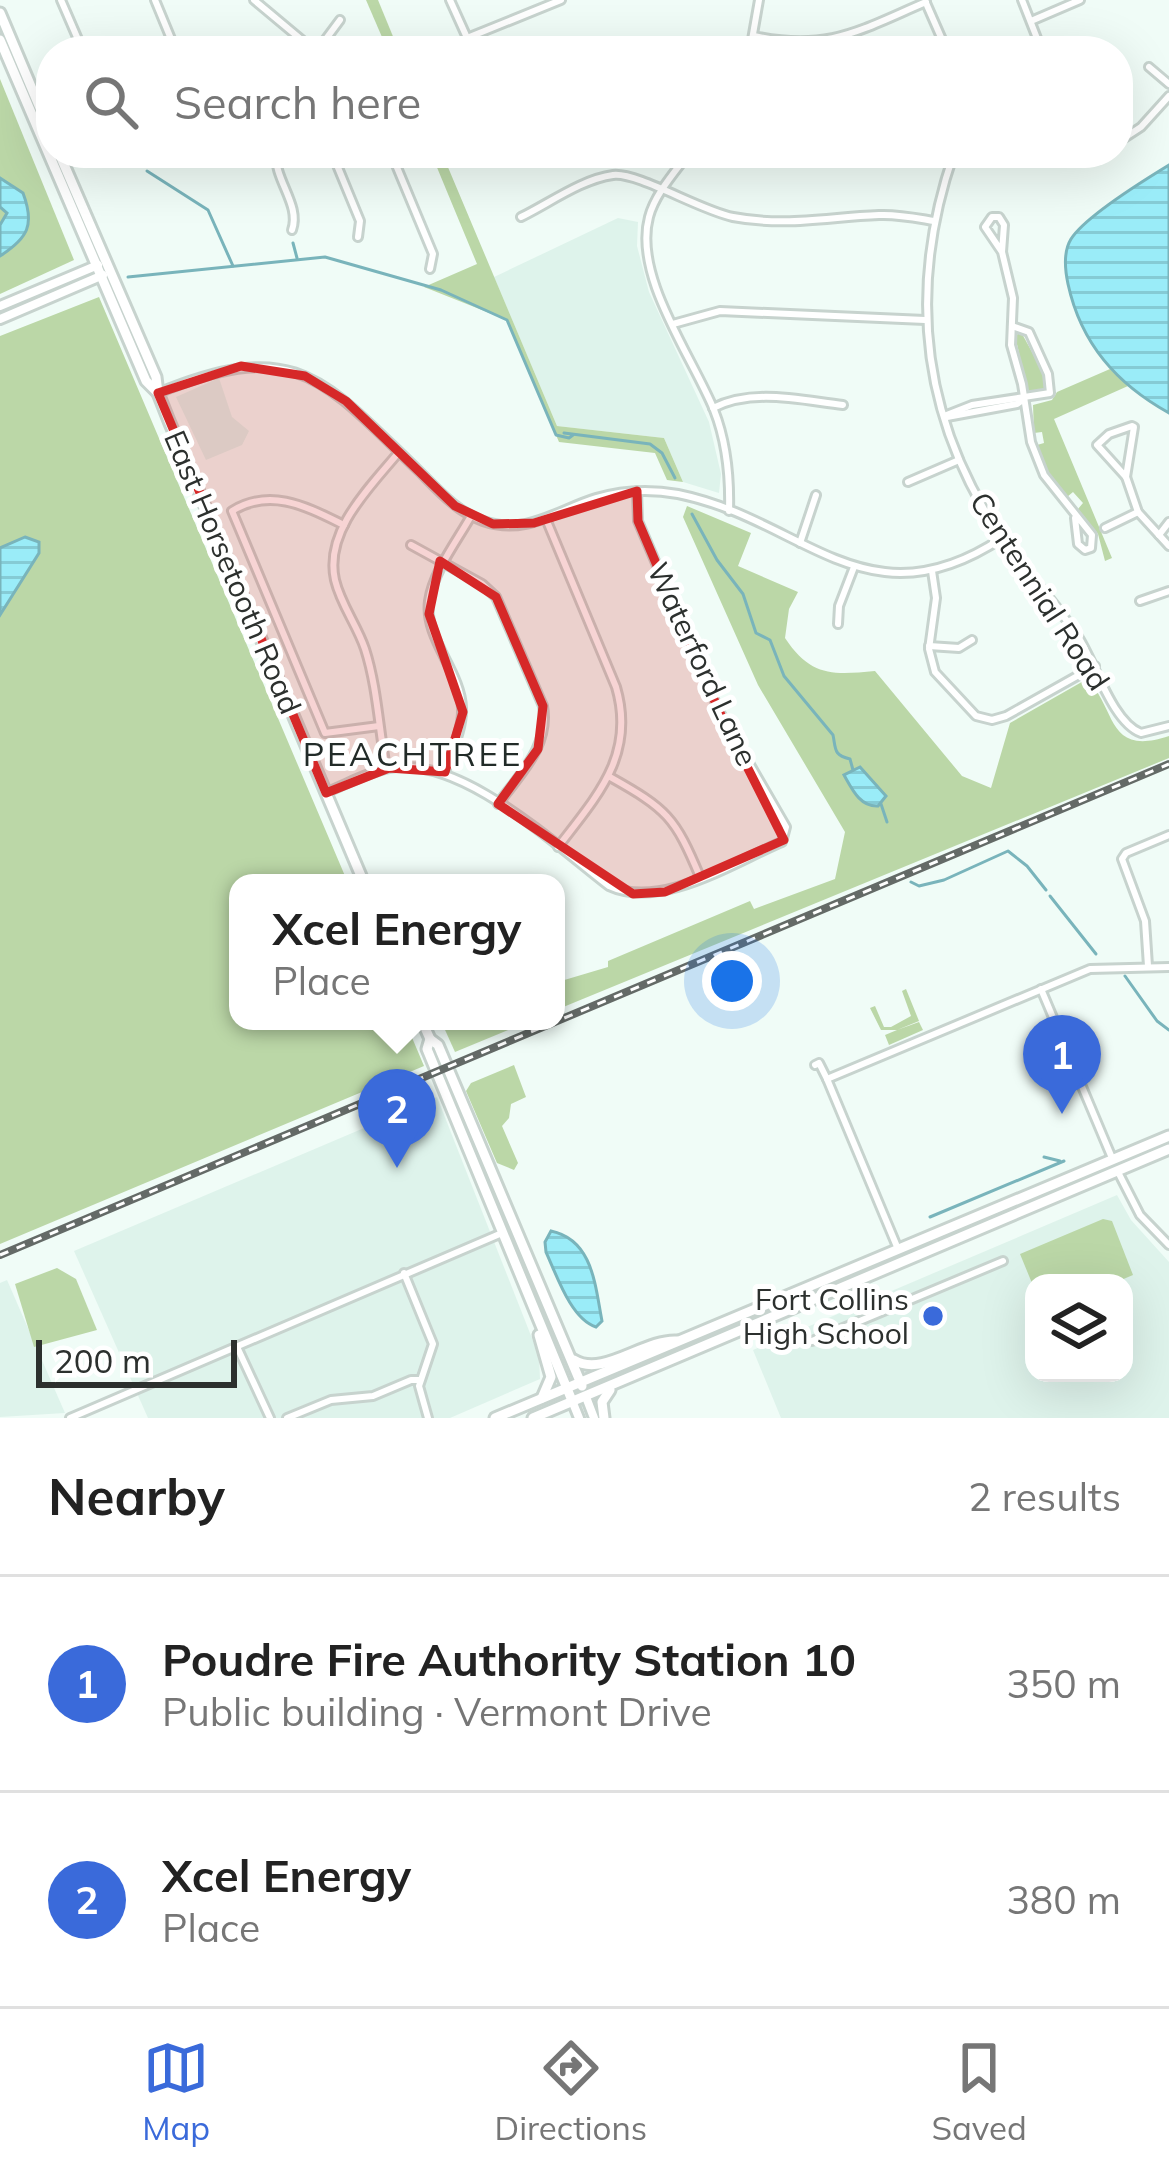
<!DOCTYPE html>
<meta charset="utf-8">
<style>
:root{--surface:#fff;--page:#f6f6f6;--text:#222;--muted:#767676;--line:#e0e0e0;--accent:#3a6ada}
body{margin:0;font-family:Mulish,sans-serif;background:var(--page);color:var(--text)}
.controls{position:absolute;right:36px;bottom:36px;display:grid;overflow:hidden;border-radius:24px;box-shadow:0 12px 48px #0002}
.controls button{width:108px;height:108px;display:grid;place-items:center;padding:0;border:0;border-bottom:3px solid var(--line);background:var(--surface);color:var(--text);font:60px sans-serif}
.scale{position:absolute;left:36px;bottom:30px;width:201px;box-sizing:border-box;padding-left:12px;border:6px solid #2c302e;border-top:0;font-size:33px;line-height:42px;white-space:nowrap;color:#2c302e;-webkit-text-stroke:9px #fff;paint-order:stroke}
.you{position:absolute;left:732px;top:981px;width:42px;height:42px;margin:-30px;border:9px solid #fff;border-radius:50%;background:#1a73e8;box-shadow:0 0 0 18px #1a73e833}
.badge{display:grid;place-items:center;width:78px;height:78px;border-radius:50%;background:var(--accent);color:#fff;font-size:39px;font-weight:700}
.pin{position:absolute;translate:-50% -99px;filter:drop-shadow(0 3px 6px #0008)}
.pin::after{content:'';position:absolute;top:63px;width:42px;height:36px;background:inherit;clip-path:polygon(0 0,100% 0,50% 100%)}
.popup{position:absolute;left:229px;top:874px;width:336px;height:156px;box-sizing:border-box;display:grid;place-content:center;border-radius:24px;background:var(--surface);filter:drop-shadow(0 3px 9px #0005);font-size:39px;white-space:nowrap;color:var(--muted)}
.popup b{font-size:45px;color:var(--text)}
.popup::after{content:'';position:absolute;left:50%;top:100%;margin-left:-24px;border:24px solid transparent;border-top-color:var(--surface)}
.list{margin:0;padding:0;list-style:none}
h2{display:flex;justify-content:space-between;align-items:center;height:156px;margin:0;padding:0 48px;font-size:51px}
h2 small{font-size:39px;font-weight:400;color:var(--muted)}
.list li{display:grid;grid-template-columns:78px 1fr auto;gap:36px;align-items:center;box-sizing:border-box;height:216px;padding:0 48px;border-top:3px solid var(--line)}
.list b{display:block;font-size:45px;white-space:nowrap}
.list p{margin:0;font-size:39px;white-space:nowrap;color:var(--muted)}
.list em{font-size:39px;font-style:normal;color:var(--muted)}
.icon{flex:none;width:66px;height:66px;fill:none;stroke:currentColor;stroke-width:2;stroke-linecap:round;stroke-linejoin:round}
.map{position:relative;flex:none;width:1169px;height:1418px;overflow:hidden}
.search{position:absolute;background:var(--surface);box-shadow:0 12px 48px #0002;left:36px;right:36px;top:36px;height:132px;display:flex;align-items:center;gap:30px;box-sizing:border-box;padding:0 42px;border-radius:48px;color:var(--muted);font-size:45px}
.sheet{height:588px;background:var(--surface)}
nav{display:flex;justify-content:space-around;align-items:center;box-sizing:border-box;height:168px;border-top:3px solid var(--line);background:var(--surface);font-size:33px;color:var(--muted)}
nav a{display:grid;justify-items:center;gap:6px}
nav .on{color:var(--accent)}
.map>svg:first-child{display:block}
.built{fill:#def3eb;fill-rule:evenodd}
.green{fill:#bbd7a7}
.water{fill:url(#water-rules);stroke:#79b4bb;stroke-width:3}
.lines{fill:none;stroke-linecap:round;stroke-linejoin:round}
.stream{stroke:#79b4bb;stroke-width:3}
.minor-casing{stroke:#c7d3ce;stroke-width:12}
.secondary-casing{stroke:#c7d3ce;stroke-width:14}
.primary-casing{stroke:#c7d3ce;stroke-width:15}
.minor{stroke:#fff;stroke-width:6}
.secondary{stroke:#fff;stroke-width:8}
.primary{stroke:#fff;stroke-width:9}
.rail-casing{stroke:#646a67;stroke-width:8}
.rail{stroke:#fff;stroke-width:3;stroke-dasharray:9;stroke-linecap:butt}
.marked{fill:#d62828;fill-opacity:0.2;stroke:#d62828;stroke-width:9;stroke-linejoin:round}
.poi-dot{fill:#3a6ada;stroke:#fff;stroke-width:4.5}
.labels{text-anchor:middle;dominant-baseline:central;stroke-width:10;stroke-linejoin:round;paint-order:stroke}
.street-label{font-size:30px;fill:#2c302e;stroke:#fff}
.poi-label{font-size:30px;fill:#2c302e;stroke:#fff;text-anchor:end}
.neighbourhood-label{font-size:33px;letter-spacing:3px;fill:#222b28;stroke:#fff}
</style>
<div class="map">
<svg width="1169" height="1418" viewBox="0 0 1169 1418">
<defs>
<pattern id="water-rules" width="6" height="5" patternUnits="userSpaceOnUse" patternTransform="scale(3)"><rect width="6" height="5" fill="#9aecf8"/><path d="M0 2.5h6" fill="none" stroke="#85cbd5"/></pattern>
</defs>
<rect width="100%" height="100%" fill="#f0fcf7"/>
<g class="built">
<polygon points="618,218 638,222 637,246 649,292 709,422 721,474 719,493 683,482 664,438 557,426 494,277"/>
<polygon points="219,378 232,417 249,431 242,445 206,460 176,397"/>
<polygon points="437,1097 539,1356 540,1379 450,1418 148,1418 74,1251"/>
<path d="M1117 1195 1131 1220 1169 1262V1418H781L753 1350ZM1034 1283H1124V1373H1034Z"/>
<polygon points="7,1280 65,1413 0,1417 0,1283"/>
</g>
<g class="green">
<polygon points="366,0 378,0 399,51 388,51"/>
<polygon points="0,79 74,260 0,294"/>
<polygon points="431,153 442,153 557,426 664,438 683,482 667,480 655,453 559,442 507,320 424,287 477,264"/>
<polygon points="99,297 348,883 238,883 238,1021 405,1021 424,1066 0,1244 0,336"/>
<polygon points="1021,332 1042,370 1045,391 1028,391 1015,336"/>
<polygon points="1110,369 1128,386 1054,419 1112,558 1105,561 1098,534 1078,509 1083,503 1073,492 1067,497 1046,469 1037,445 1044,443 1042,432 1034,433 1033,405 1052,400 1057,392"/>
<path d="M687 506 751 533 738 566 798 592 789 609 785 638C811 677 833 675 875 671L962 776 991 788 1010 723 1087 679C1117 709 1106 757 1169 736V758L556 1010V971L561 981 608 967V961L750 901 754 909 835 879 845 832 758 685 683 517Z"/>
<polygon points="906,989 919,1021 897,1030 919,1022 923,1030 889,1045 885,1035 897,1030 881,1030 870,1008 875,1006 884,1027 891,1027 911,1016 902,991"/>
<polygon points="441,1021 530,1021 455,1052"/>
<polygon points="514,1065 526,1097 511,1104 509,1118 502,1126 518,1163 514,1170 497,1163 466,1091 471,1083"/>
<polygon points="1103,1219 1112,1221 1133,1275 1114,1283 1034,1283 1034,1288 1020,1254"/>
<polygon points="57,1268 76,1279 97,1330 34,1347 15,1284"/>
</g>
<g class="water">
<path d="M1169 165V413C1117 384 1081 344 1068 284 1065 270 1063 252 1071 239 1085 217 1146 179 1169 165Z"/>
<path d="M0 178 23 193C35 225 28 238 0 256V225L7 213 0 207Z"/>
<polygon points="25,537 39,542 39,553 0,615 0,548"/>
<path d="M860 767 886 796 878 806C860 807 852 789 844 775Z"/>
<path d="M551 1231C593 1240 595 1285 602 1321L596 1327C571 1319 557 1276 546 1252L545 1242Z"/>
</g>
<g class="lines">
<g class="stream">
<polyline points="147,171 208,210 233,266"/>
<polyline points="293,243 297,258"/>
<polyline points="128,277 325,257 441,290 507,320 556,435 569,438 573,435"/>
<polyline points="564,433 650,444 662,453 675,478"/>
<path d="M692 514 717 560 743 594 756 633 770 640 784 676 833 735C836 749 833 755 850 759L853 770"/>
<polyline points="881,804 887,822"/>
<polyline points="911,882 919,886 944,880 1008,851 1027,866 1046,890"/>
<polyline points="1050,896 1096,954"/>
<polyline points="1125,976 1157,1021 1169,1030"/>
<polyline points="1044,1157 1060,1161"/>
<polyline points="930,1217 1064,1161"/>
</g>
<defs>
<g id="minor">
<polyline points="61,0 83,51"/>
<polyline points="155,0 176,51"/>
<polyline points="254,0 315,51"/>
<polyline points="450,0 473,51"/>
<polyline points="1022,0 1042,51"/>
<polyline points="926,3 947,51"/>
<polyline points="1031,21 1080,0"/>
<path d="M754 36C828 52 860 30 926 2"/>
<polyline points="467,38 561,0"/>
<polyline points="317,51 340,20"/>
<polyline points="750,51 759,0"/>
<polyline points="1149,67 1169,84"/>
<polyline points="1118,142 1141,127 1169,96"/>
<path d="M276 153C274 180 301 205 292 230"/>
<polyline points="332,153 360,221 358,237"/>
<polyline points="391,153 433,254 430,269"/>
<path d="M689 153C675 172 655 194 649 217 633 276 692 356 714 410 727 443 730 476 729 511"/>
<path d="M954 153C908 286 920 413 998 532 1022 568 1053 599 1077 635 1095 662 1112 722 1141 733L1169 726"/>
<polyline points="991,153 1037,162 1095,153"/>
<path d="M521 217C548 204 582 179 613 175 638 172 699 210 733 217 786 227 827 217 879 215 898 214 916 218 934 221"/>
<polyline points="1002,252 985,227 992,217 999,217 1004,225 1002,252 1013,298 1011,345 1022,384 1031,442 1044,475 1092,535 1091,548 1085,550 1078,544 1075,518"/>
<polyline points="673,324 720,311 925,320"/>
<path d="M158 393C296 336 322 378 419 471 438 490 457 512 483 521 526 536 557 510 596 498 623 490 651 489 678 494 803 519 867 628 1002 538"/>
<path d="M713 408C753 388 800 400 843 405"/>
<polyline points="944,416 972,405 1050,393 1048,374 1029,332 1012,326"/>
<polyline points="947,417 1017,404 1024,399"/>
<polygon points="1132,426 1134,427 1126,477 1097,445 1109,434"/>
<polyline points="1126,477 1138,512 1169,546"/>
<polyline points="908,482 959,460"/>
<path d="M546 519 616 687C636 755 597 796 558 847"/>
<path d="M344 525C307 507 271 487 232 511L325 733 379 726"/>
<polyline points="1105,528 1138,512"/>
<polyline points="1159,535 1169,522"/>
<polyline points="800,543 816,495"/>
<path d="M411 545 482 584 496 597 543 706C550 746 520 774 498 804"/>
<polyline points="932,571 936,598 929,649 935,672 976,716 992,720 1006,716 1095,666"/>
<polyline points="1140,601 1169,591"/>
<polyline points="838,624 839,606 854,567"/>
<polyline points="929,646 959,648 972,640"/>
<path d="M386 768C379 729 377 686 365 649 357 625 341 605 335 580 324 531 370 487 399 452"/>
<path d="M445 772C451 753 463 729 462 708 461 671 424 639 429 601 433 572 457 541 471 516"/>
<path d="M610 777C667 809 675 817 700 877"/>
<path d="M327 792C347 784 368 772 389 768 461 755 554 844 609 886 661 910 732 863 782 842L786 827 719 711 638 521 637 491"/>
<polyline points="1148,966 1145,921 1122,859 1126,853 1169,835"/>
<polyline points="1041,989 1112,1158"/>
<polyline points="815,1065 819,1063 827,1079 898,1249"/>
<polyline points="827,1079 1090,969 1169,967"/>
<polyline points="1117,1170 1140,1215 1169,1245"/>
<polyline points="404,1273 433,1344 419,1386 428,1418"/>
<polyline points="812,1341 1003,1261"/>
<polyline points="238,1349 270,1418"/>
<polyline points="70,1418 502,1233"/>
<polyline points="287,1418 331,1400 373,1396 411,1380 420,1380"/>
</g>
<g id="secondary">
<polyline points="0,306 98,265"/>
<polyline points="0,319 103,275"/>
<polyline points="586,1397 594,1418"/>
<polyline points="573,1403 579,1418"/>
</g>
<g id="primary">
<polyline points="0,13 51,134"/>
<polyline points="0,40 146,381 158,393"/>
<polyline points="59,153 156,377 158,393 169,421 364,883"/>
<polyline points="422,1021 430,1039 438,1045 582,1386"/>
<polyline points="430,1039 427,1049 573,1403"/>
<polyline points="539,1335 551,1377 542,1398"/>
<path d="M574 1360C603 1378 644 1339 677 1341"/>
<polyline points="495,1418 1169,1136"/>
<polyline points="533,1418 1169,1149"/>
<polyline points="604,1418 602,1402 610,1390"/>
</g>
</defs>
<use href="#minor" class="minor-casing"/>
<use href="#secondary" class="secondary-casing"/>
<use href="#primary" class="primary-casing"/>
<use href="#minor" class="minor"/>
<use href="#secondary" class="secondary"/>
<use href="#primary" class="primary"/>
<defs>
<polyline id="rail" points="0,1255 1169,764"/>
</defs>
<use href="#rail" class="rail-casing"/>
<use href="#rail" class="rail"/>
</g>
<path class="marked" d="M241 366 305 376 346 401 455 506 493 524 534 523 637 491 638 521 719 711 784 840 665 892 633 894 498 804 538 749 543 706 496 597 440 561 429 614 463 712 445 772 389 768 326 793 158 393Z"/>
<circle class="poi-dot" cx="933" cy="1316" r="12"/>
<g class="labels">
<g class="street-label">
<text transform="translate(233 572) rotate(67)">East Horsetooth Road</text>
<text transform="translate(1040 591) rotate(57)">Centennial Road</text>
<text transform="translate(703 664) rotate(65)">Waterford Lane</text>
</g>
<g class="poi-label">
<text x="909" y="1299">Fort Collins<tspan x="909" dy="34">High School</tspan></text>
</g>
<g class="neighbourhood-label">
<text x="413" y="753">PEACHTREE</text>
</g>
</g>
</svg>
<div class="controls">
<button><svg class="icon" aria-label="layers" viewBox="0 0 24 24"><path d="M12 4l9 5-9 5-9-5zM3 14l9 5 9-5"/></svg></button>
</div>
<div class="scale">200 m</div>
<div class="you"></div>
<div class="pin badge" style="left:1062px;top:1114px">1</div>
<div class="pin badge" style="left:397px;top:1168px">2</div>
<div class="popup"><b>Xcel Energy</b>Place</div>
<div class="search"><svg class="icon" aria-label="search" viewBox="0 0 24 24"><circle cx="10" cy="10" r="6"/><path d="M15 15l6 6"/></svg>Search here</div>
</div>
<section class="sheet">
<h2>Nearby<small>2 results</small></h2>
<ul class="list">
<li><span class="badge">1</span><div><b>Poudre Fire Authority Station 10</b><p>Public building · Vermont Drive</p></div><em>350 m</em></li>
<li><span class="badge">2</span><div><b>Xcel Energy</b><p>Place</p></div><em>380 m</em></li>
</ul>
</section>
<nav>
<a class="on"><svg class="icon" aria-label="map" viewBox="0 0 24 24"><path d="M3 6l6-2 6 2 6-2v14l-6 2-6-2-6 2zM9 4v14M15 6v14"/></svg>Map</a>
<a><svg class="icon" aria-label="directions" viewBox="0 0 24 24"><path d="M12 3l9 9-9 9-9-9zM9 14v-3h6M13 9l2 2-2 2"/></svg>Directions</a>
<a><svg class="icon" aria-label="saved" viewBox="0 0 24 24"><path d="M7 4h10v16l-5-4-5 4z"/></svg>Saved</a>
</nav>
